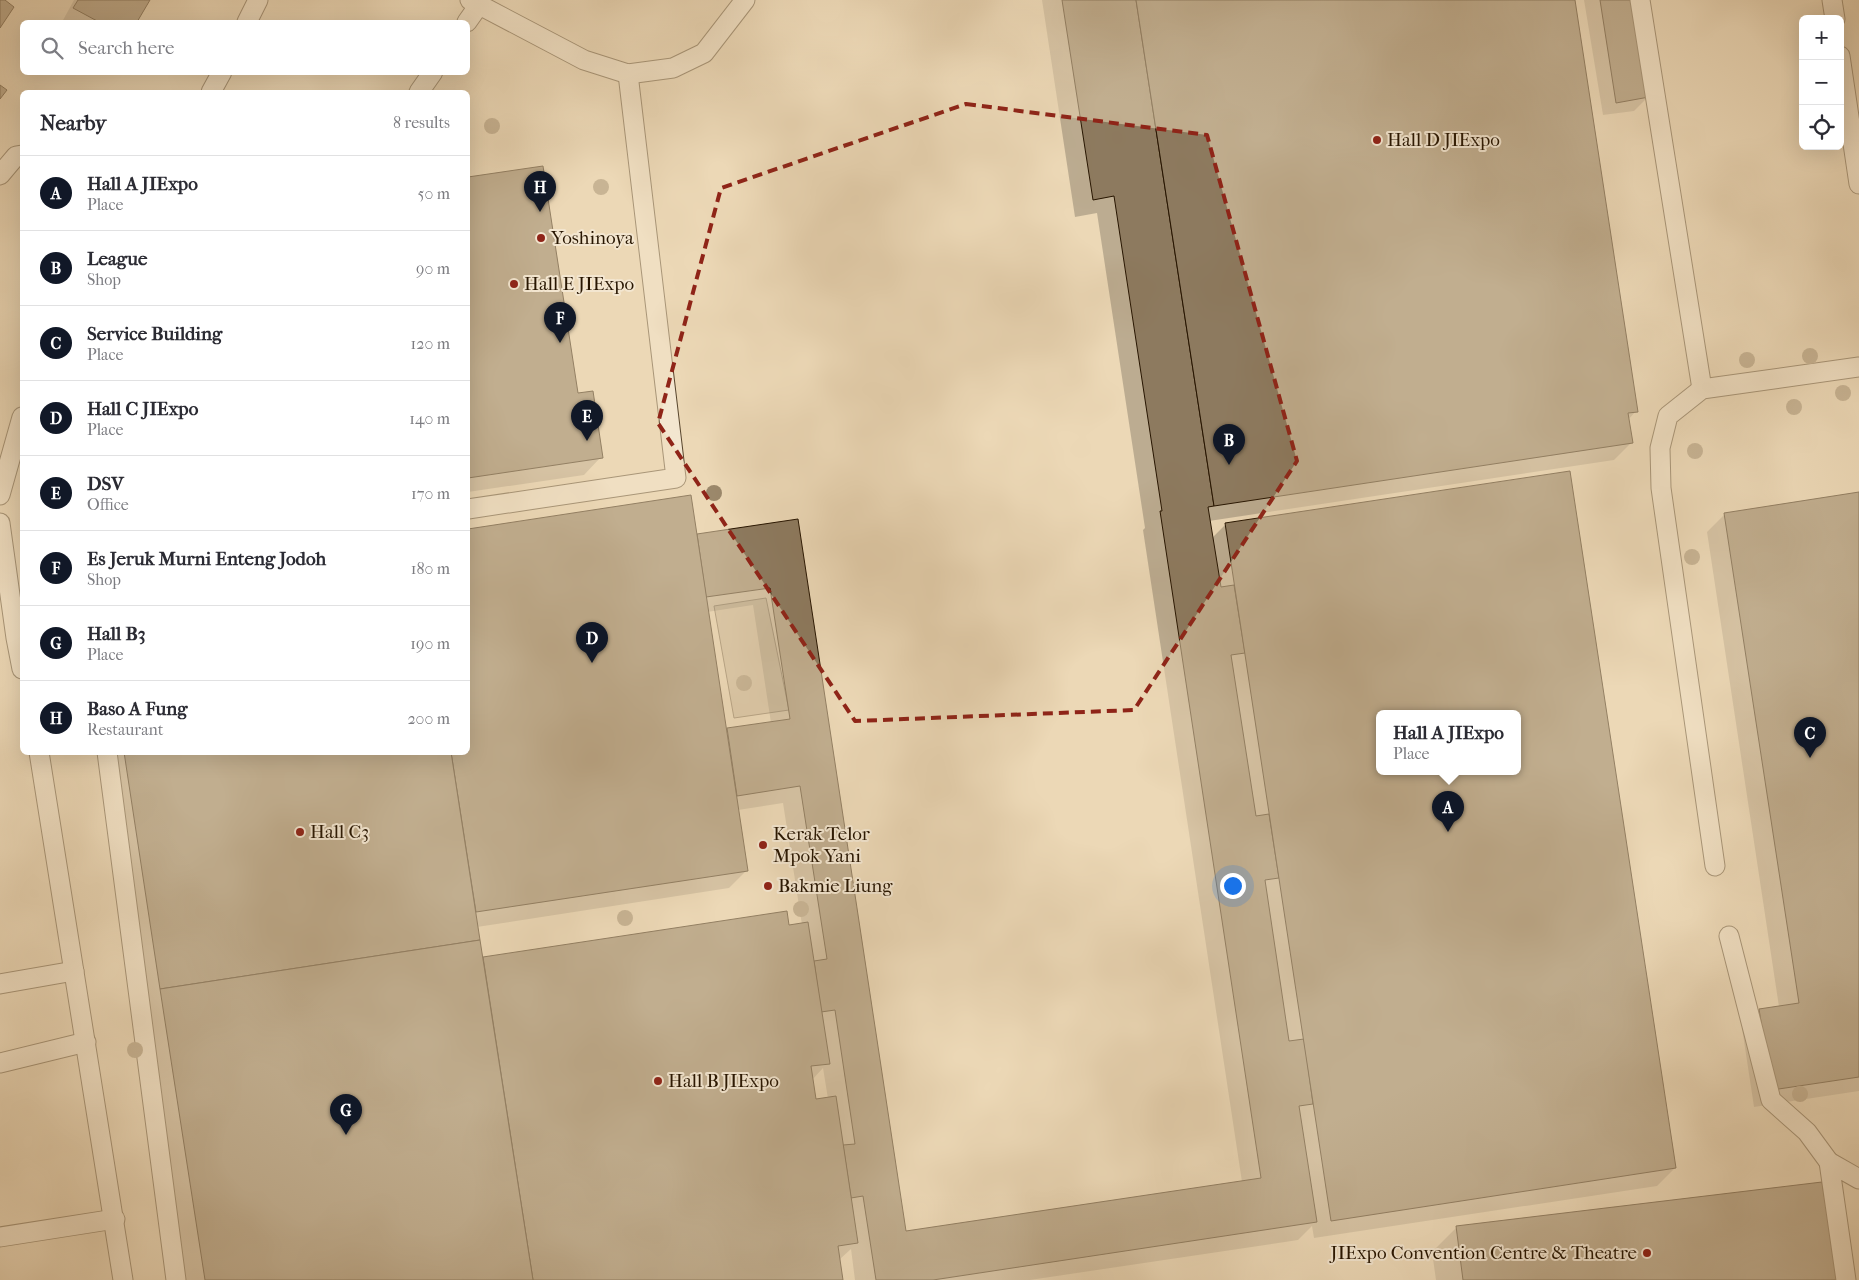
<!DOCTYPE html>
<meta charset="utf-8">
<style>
:root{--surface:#fff;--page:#f2f2f3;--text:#2b2b33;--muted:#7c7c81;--line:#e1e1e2;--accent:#111827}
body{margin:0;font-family:"IM FELL French Canon",serif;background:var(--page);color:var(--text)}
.controls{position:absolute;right:15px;top:15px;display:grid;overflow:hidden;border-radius:8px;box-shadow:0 5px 20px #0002}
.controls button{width:45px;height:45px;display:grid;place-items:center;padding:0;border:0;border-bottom:1px solid var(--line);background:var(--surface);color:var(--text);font:25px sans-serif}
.you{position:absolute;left:1232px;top:885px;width:18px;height:18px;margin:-12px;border:4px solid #fff;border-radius:50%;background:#1a73e8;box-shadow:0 0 0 8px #1a73e833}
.badge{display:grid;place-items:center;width:32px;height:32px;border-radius:50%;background:var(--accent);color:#fff;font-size:16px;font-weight:700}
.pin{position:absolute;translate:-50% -41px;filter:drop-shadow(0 1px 2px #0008)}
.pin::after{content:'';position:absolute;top:26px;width:18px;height:15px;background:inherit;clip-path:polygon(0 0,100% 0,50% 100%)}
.popup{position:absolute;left:1376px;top:710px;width:145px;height:65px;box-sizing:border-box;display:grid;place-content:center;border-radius:8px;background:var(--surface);filter:drop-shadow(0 1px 4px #0005);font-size:16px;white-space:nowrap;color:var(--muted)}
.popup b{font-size:19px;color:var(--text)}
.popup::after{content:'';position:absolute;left:50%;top:100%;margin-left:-10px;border:10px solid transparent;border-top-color:var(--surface)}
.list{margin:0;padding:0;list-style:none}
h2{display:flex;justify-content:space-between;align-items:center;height:65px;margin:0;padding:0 20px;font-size:21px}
h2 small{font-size:16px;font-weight:400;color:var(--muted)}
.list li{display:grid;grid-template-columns:32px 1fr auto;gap:15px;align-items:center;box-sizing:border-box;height:75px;padding:0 20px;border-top:1px solid var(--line)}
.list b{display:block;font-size:19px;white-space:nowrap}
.list p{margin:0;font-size:16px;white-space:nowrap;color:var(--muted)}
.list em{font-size:16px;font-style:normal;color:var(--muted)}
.icon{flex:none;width:28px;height:28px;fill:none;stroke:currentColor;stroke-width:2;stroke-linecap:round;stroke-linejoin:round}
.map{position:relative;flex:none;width:1859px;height:1280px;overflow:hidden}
.search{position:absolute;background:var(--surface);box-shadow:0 5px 20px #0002;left:20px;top:20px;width:450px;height:55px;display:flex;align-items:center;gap:12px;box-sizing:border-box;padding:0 18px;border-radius:8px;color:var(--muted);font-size:19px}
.panel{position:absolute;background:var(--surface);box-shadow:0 5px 20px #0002;left:20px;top:90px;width:450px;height:665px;border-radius:8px}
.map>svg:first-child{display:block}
.green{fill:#cbb797;stroke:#79664c}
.shadow{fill:#0003;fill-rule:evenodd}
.building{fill:#8d7a5f;stroke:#271500;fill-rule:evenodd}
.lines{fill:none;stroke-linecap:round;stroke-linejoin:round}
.service-casing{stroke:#58462e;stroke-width:21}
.service{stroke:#f3e6d0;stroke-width:19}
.tree{fill:#9b886b}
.marked{fill:none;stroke:#8f2418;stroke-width:4;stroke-dasharray:10 6;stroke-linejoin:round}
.poi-dot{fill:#8f2418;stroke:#f3e6d0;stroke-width:2}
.labels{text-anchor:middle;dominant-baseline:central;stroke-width:4;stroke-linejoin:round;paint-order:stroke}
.poi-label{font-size:19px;fill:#271500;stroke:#f3e6d0;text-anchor:start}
</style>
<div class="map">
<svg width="1859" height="1280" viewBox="0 0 1859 1280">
<rect width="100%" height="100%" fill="#ecd8b6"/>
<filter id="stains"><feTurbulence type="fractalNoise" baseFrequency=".004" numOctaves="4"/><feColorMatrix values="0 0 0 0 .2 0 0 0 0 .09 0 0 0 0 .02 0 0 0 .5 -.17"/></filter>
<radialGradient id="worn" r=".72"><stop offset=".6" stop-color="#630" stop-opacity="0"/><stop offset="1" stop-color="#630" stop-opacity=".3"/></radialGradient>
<polygon class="green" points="766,598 789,710 734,718 714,606"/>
<g class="shadow">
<polygon points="74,0 148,0 135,22 62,22"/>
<path d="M1042 0H1574L1636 411 1628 420 1632 442 1614 460 1209 521 1212 538 1225 525 1569 473 1675 1168 1657 1186 1314 1238 1312 1226 1298 1240 1030 1280H855L851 1249 839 1260 842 1280H185L104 752H468V530L690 497 696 536 797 521 905 1233 1242 1182 1143 530 1145 528 1097 213 1075 217ZM753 605 771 723 726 730 707 612ZM1379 713H1517V771H1379ZM783 803 802 925 788 927 786 912 482 958 477 927 729 888 747 870 738 810ZM823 1068 828 1099 815 1101 812 1080Z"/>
<polygon points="1584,0 1633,0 1648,97 1634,111 1603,115"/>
<polygon points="542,167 577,395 601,457 584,475 468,492 468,179"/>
<polygon points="1859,494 1859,1091 1754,1107 1742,1028 1760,1010 1779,1007 1707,532 1725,514"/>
<polygon points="1457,1227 1837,1280 1436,1280 1432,1252"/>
</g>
<g class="building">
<polygon points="0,0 5,0 14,7 0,28"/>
<polygon points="78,0 150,0 137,22 99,22 73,8"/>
<polygon points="1062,0 1136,0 1214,506 1208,507 1221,587 1234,585 1245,653 1231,655 1256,816 1269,814 1279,878 1265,880 1289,1041 1304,1039 1307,1059 1313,1104 1299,1106 1317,1222 933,1280 876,1280 863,1196 851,1198 843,1145 855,1144 835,1010 821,1012 814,961 827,959 800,786 737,796 727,728 790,719 770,588 706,597 697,534 798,519 906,1231 1261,1178 1160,511 1162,511 1114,196 1093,200"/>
<polygon points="1136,0 1575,0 1638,412 1628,413 1633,443 1214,506"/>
<polygon points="1600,0 1634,0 1649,97 1616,103"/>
<polygon points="0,85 7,90 0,99"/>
<polygon points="543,166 578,393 593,391 603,458 468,478 468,177"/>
<path d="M1570 471 1676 1168 1331 1221 1225 523ZM1379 713H1517V771H1379Z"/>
<polygon points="1859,492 1859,1077 1772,1090 1759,1009 1799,1003 1724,513"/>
<polygon points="691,495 748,871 476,912 451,752 468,752 468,529"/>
<polygon points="124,752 451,752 480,940 160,989"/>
<polygon points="787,911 789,925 808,922 830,1064 811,1066 816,1099 836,1096 858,1243 838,1246 843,1280 533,1280 483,957"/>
<polygon points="480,940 533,1280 205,1280 160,989"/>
<polygon points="1822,1182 1838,1280 1463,1280 1456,1226"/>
</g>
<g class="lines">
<defs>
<g id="service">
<polyline points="470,0 584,60 628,74 673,68 704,53 745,0"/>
<polyline points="1640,0 1702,389"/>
<polyline points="1832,0 1835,19"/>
<polyline points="247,22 258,0"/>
<polyline points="467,22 479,5"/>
<polyline points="1840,56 1859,184"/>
<polyline points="211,92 222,72"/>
<polyline points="419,92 433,72"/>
<polyline points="0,175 16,156 22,155"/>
<polyline points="0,495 22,417"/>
<polyline points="468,509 676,478 628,74"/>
<polyline points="0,523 16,638 22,669"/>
<polyline points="39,752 123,1280"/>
<polyline points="107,752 176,1280"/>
<polyline points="1715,866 1661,488 1660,448 1668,416 1702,389 1859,367"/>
<polyline points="1729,936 1771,1100 1807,1132 1829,1162"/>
<polyline points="0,984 74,971"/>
<polyline points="0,1063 86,1042"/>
<polyline points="0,1237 115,1219"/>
<polyline points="1846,1280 1829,1162 1859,1179"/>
</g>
</defs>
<use href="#service" class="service-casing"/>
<use href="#service" class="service"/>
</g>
<g class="tree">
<circle cx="492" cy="126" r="8"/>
<circle cx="601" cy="187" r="8"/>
<circle cx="1810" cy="356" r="8"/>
<circle cx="1747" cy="360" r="8"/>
<circle cx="1843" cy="393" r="8"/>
<circle cx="1794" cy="407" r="8"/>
<circle cx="1695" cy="451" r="8"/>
<circle cx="714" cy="493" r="8"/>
<circle cx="1692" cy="557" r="8"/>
<circle cx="744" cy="683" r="8"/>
<circle cx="801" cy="909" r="8"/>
<circle cx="625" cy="918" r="8"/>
<circle cx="135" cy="1050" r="8"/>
<circle cx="1800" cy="1094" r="8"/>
</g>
<path d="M0 0H1859V1280H0ZM966 104 1207 135 1297 461 1134 710 855 721 658 423 721 188Z" fill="#ecd8b6" fill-opacity=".55" fill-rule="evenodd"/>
<path class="marked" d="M966 104 1207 135 1297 461 1134 710 855 721 658 423 721 188Z"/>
<g class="poi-dot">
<circle cx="1377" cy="140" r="5"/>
<circle cx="541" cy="238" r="5"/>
<circle cx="514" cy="284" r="5"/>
<circle cx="300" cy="832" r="5"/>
<circle cx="763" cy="845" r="5"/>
<circle cx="768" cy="886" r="5"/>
<circle cx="658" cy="1081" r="5"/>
<circle cx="1647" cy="1253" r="5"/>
</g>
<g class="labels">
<g class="poi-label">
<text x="1387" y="140">Hall D JIExpo</text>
<text x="551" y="238">Yoshinoya</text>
<text x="524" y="284">Hall E JIExpo</text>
<text x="310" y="832">Hall C3</text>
<text x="773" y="834">Kerak Telor<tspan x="773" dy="22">Mpok Yani</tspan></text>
<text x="778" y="886">Bakmie Liung</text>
<text x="668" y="1081">Hall B JIExpo</text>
<text x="1637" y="1253" text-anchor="end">JIExpo Convention Centre &amp; Theatre</text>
</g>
</g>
<rect width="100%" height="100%" filter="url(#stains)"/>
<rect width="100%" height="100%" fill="url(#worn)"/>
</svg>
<div class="controls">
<button>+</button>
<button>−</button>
<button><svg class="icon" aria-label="locate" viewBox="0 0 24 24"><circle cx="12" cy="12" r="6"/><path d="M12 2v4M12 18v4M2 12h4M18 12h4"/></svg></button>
</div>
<div class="you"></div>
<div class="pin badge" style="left:1448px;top:832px">A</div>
<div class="popup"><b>Hall A JIExpo</b>Place</div>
<div class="pin badge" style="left:1229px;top:465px">B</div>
<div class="pin badge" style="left:1810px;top:758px">C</div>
<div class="pin badge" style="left:592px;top:663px">D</div>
<div class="pin badge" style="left:587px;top:441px">E</div>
<div class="pin badge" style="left:560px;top:343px">F</div>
<div class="pin badge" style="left:346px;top:1135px">G</div>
<div class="pin badge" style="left:540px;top:212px">H</div>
<div class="search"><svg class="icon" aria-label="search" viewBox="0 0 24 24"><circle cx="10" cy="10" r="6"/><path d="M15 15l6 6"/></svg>Search here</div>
<section class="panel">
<h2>Nearby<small>8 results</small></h2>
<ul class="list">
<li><span class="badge">A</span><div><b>Hall A JIExpo</b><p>Place</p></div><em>50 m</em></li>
<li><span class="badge">B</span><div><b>League</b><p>Shop</p></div><em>90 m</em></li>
<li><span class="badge">C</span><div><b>Service Building</b><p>Place</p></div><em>120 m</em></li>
<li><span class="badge">D</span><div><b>Hall C JIExpo</b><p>Place</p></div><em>140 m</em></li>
<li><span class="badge">E</span><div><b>DSV</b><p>Office</p></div><em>170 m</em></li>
<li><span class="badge">F</span><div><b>Es Jeruk Murni Enteng Jodoh</b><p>Shop</p></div><em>180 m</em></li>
<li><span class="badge">G</span><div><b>Hall B3</b><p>Place</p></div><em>190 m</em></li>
<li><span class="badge">H</span><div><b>Baso A Fung</b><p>Restaurant</p></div><em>200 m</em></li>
</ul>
</section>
</div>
